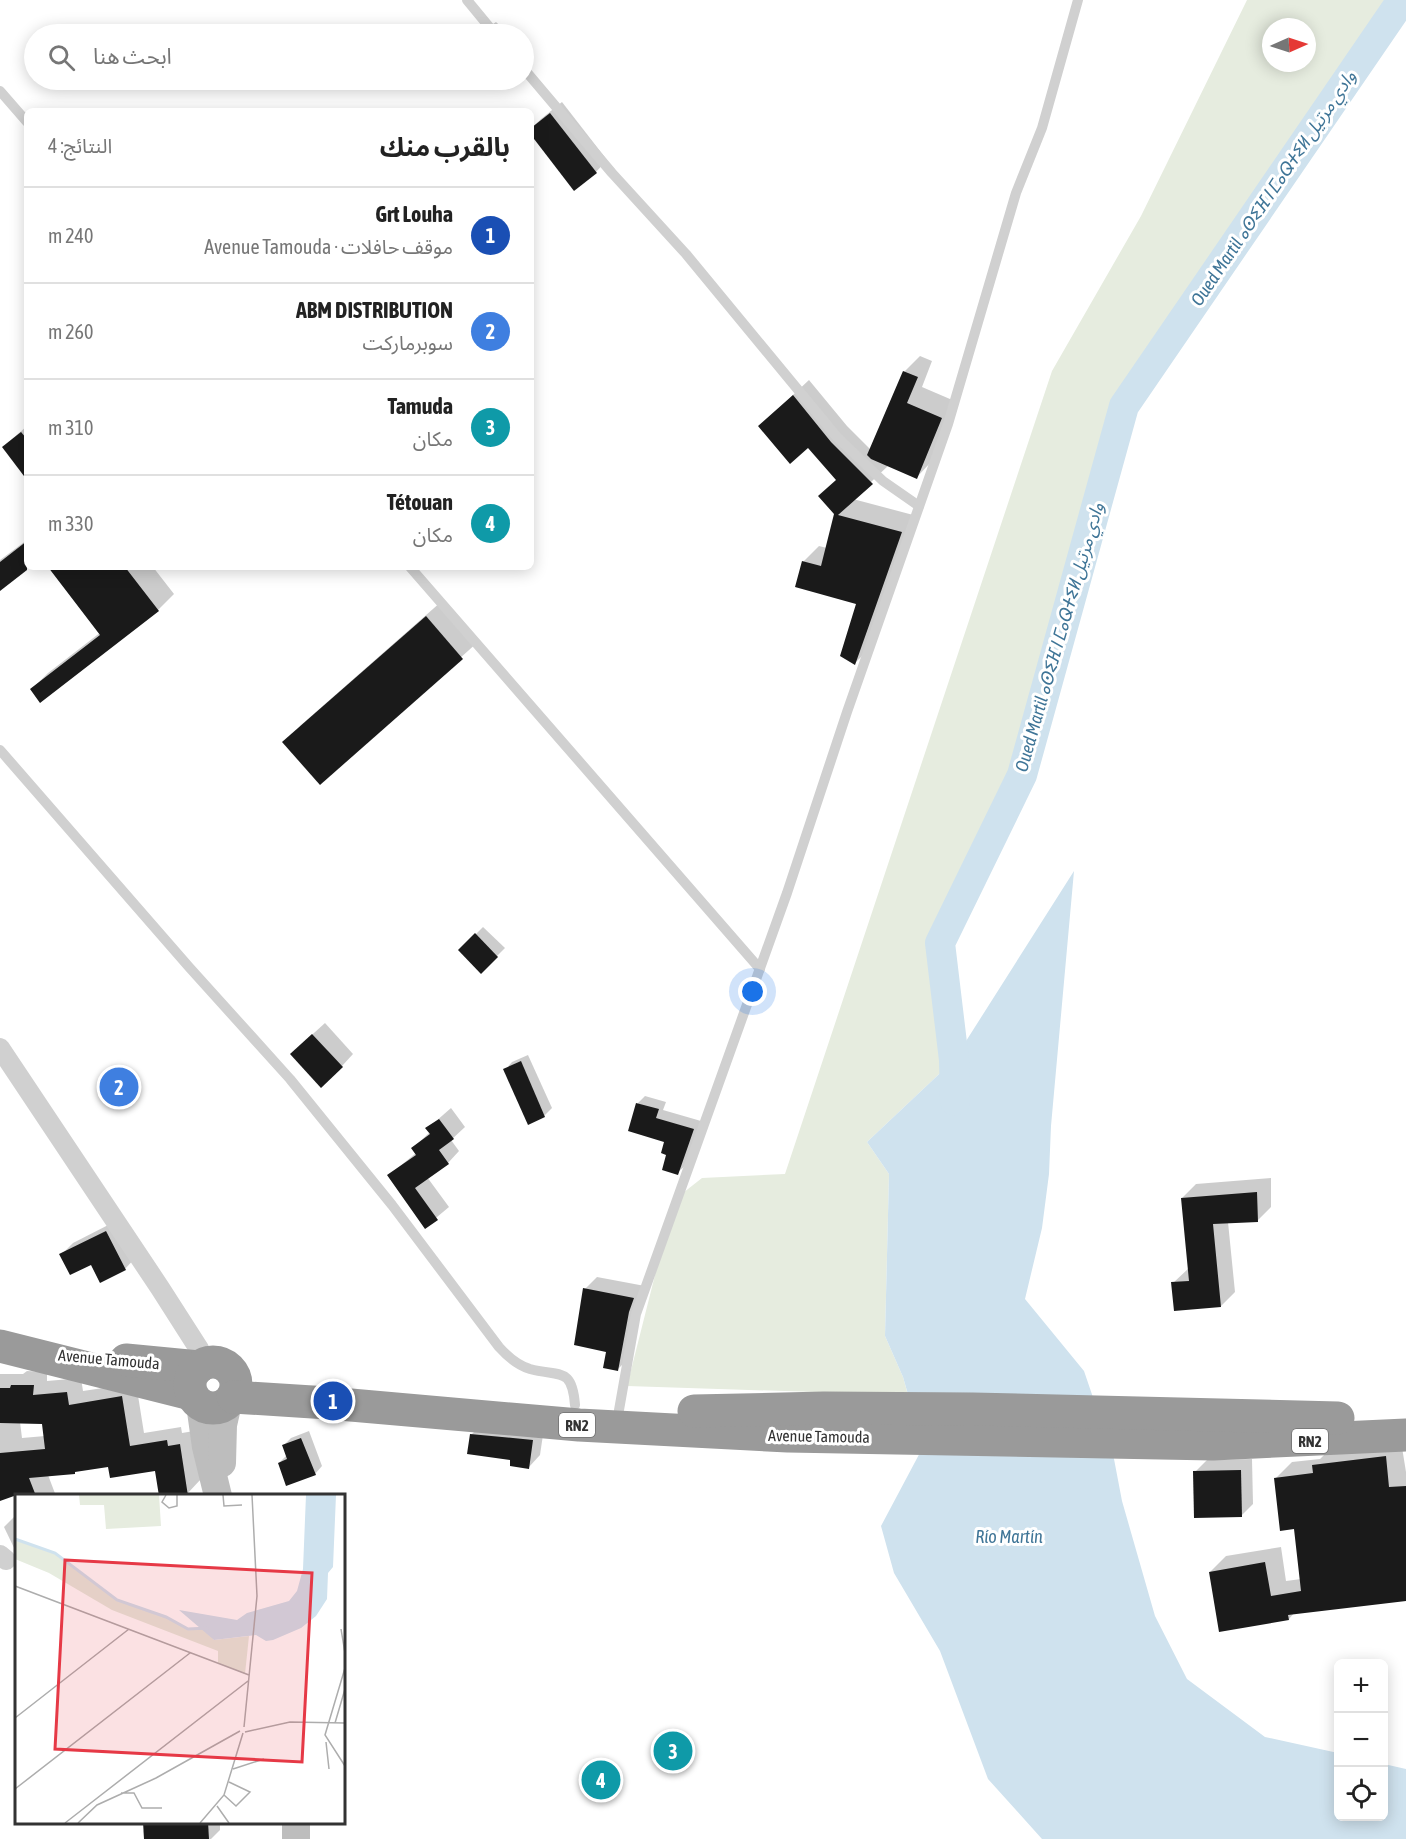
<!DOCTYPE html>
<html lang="ar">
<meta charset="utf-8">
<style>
:root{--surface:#fff;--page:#f6f6f6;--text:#222;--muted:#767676;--line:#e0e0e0;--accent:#0b8043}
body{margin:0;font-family:"Asap Condensed","Noto Sans Arabic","Noto Sans Tifinagh",sans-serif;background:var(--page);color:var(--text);direction:rtl}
.controls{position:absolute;right:18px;bottom:18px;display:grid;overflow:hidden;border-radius:9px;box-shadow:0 3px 15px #0003}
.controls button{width:54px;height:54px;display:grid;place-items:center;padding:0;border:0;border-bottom:2px solid var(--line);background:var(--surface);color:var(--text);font:30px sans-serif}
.compass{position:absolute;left:1262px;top:18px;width:54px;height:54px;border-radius:50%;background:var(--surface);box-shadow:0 3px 15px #0003;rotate:87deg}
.you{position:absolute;left:753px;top:992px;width:21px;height:21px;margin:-15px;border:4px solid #fff;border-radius:50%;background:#1a73e8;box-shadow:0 0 0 9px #1a73e833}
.badge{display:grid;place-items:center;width:39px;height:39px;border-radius:50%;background:var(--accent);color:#fff;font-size:20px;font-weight:700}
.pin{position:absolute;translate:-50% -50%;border:3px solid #fff;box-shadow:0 2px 6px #0006}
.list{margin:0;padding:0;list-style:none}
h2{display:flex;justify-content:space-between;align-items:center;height:78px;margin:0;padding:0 24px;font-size:26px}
h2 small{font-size:20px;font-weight:400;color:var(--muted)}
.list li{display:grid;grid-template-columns:39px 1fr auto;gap:18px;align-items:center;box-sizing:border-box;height:96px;padding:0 24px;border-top:2px solid var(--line)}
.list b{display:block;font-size:22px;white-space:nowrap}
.list p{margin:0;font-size:20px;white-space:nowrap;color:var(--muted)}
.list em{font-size:20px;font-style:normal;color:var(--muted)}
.icon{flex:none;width:33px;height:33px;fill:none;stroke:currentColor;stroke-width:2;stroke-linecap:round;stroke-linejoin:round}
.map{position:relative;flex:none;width:1406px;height:1839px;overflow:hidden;direction:ltr}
.search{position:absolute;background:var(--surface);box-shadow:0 3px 15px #0003;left:24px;top:24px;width:510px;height:66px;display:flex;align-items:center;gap:15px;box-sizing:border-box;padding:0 21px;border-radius:33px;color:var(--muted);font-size:22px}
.panel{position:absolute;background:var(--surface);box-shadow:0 3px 15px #0003;left:24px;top:108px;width:510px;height:462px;border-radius:9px;direction:rtl}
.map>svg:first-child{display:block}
.green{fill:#e6ecdf;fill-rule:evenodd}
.water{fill:#cfe2ee}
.shadow{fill:#0003;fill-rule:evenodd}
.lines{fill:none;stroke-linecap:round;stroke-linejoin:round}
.river{stroke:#cfe2ee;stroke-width:30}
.building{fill:#1a1a1a}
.lane{stroke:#d0d0d0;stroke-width:10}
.street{stroke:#d0d0d0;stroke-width:20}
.secondary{stroke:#bdbdbd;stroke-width:28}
.highway{stroke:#9a9a9a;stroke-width:33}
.labels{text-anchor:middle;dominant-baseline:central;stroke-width:6;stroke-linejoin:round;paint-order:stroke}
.shield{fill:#fff;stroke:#707070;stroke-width:1.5}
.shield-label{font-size:15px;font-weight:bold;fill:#333}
.street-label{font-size:16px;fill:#333;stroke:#fff}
.water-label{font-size:18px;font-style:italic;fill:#3f7597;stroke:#fff}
.inset-river{fill:none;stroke:#cfe2ee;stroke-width:3}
.inset-road{fill:none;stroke:#adadad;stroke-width:1.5}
.view{fill:#e63946;fill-opacity:0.15;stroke:#e63946;stroke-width:3}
.inset-edge{fill:none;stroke:#333;stroke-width:3}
</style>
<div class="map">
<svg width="1406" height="1839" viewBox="0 0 1406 1839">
<rect width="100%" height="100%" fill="#fff"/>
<path class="green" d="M1247 0H1402L1124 406 1022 775 940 943 954 1060 867 1142 889 1174 885 1336 903 1377 908 1395 627 1386 674 1200 702 1178 785 1174 1052 371 1141 216ZM1271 27H1307V63H1271Z"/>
<polygon class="water" points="1074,871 1051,1126 1049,1174 1042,1228 1025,1299 1084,1371 1114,1459 1122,1501 1155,1616 1187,1679 1265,1737 1338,1753 1338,1816 1384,1816 1384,1764 1406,1769 1406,1839 1042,1839 988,1779 940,1651 894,1573 881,1526 923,1447 903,1377 885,1336 889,1174 867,1142 954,1060"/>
<g class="shadow">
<polygon points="496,22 509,34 478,34"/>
<polygon points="484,80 501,80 490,87"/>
<polygon points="562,102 607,160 596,172 531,133 531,129 541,119"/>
<polygon points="920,356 932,361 922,387 957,402 932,461 917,477 889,465 853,499 917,516 870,648 855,663 858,603 803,562 819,546 827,548 836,514 837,479 808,446 760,426 809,380 847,426 871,450 904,372"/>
<polygon points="27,426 27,478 3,447"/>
<polygon points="27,540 27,567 29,567 0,589 0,560"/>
<polygon points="50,567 153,567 174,594 158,610 32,689 48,673 101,632"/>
<polygon points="442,601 478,642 320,783 300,726"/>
<polygon points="483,927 505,948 481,972 460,950"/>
<polygon points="325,1023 353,1054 342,1066 304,1042"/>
<polygon points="528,1055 552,1108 544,1116 505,1070 512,1062"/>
<polygon points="645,1096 666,1102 663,1110 701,1121 685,1166 677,1173 668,1154 666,1141 630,1130 638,1103"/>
<polygon points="451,1108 465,1127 451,1140 459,1151 448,1163 427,1177 449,1207 425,1227 388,1176 416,1153 413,1148 430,1132 427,1129"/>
<polygon points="1271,1178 1271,1207 1257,1221 1228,1222 1235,1292 1221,1306 1173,1283 1189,1268 1182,1198 1196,1184"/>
<polygon points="118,1220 136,1257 125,1269 61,1255 73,1243"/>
<polygon points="597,1277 645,1286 630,1357 618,1369 585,1289"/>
<path d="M27 1371 47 1372V1381L81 1378 83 1391 136 1383 144 1433 181 1427 182 1433 194 1431 201 1479 187 1494 130 1496 160 1493 156 1469 109 1466 48 1475 56 1496H16V1503L13 1494 0 1496V1374H23ZM20 1422 44 1423 45 1436 22 1438Z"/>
<polygon points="483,1423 544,1428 540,1455 529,1467 471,1435"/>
<polygon points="309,1431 322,1466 315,1474 279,1463 287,1455 284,1445 291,1438"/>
<polygon points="1401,1441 1406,1472 1406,1599 1295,1612 1289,1619 1210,1572 1226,1556 1281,1547 1286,1581 1301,1579 1295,1528 1276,1478 1292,1462 1320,1459 1330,1449"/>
<polygon points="1252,1459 1253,1504 1241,1516 1195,1472 1207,1460"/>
<polygon points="16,1515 16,1552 4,1527"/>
<polygon points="145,1822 220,1822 220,1830 211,1839 146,1839"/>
</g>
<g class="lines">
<polyline class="river" points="955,1101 954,1060 940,943 1022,775 1124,406 1402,0"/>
</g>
<g class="building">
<polygon points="550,113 597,173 574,191 531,135 531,128"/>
<polygon points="903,371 918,377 907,403 942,418 917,479 871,459 867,455"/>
<polygon points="793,395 831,442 873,484 838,515 902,532 855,665 840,656 856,604 795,587 802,561 821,566 834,514 818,496 836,480 808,448 790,464 758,426"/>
<polygon points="21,432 27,439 27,480 2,447"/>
<polygon points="27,541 27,570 0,591 0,562"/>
<polygon points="48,567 125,567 159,611 40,703 30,689 100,635"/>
<polygon points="426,616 463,659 320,785 282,742"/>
<polygon points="475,933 498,957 481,974 458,950"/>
<polygon points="312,1034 343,1067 321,1088 290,1054"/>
<polygon points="521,1061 545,1117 528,1125 503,1069"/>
<polygon points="636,1103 659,1109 656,1118 694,1129 678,1175 662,1170 666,1155 661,1153 664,1142 628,1131"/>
<polygon points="439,1119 454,1139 439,1150 449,1164 415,1188 438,1220 425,1229 387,1175 416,1155 411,1148 430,1134 425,1128"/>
<polygon points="1257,1192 1258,1222 1213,1224 1221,1307 1174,1311 1171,1282 1189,1281 1181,1198"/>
<polygon points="106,1231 126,1270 100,1283 91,1265 70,1275 59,1254"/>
<polygon points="583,1288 634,1298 629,1312 618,1371 603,1368 606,1352 574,1345"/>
<polygon points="11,1385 34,1385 33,1395 67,1392 69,1405 122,1396 130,1446 167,1440 168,1446 180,1444 188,1496 159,1496 155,1471 110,1478 108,1467 75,1472 75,1474 29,1478 36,1496 14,1496 0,1501 0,1453 45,1449 42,1424 0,1423 0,1388 10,1388"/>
<polygon points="470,1434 533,1440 529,1469 510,1466 510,1460 467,1454"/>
<polygon points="301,1438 316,1475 286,1486 278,1463 287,1459 282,1445"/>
<polygon points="1386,1456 1389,1487 1406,1486 1406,1601 1288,1615 1289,1620 1219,1632 1209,1572 1265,1562 1271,1596 1301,1591 1294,1529 1280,1531 1274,1478 1313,1473 1312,1465"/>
<polygon points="1241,1470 1242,1517 1194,1518 1193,1471"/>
<polygon points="143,1822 208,1822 209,1839 144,1839"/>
</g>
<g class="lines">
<g class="lane">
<polyline points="467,0 495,34"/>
<polyline points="524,69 612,173 686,254 837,437 883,481 919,506"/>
<polyline points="0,91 27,122"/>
<polyline points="410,567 760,969"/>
<path d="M0 750 189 967 290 1079 392 1205 499 1347C508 1357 517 1365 530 1369 559 1377 572 1366 575 1405"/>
<polyline points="619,1410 636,1314 787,893 847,712 948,424 1016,193 1042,128 1078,0"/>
</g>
<g class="street">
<polyline points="0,1048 160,1288 199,1349 204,1364"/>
<polyline points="0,1555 6,1560"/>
</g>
<g class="secondary">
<polyline points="200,1404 206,1447 218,1496"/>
<polyline points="222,1463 223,1425 228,1403"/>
<polyline points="296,1822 296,1839"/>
</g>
<g class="highway">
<polyline points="0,1346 191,1394"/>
<polyline points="126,1360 199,1367"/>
<circle cx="213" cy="1385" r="23"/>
<polyline points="233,1397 328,1403 579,1425 788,1436 1213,1444 1406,1435"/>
<polyline points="694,1411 824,1408 973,1409 1338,1418"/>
</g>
</g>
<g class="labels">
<g class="shield">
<rect x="559" y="1413" width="36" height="24" rx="4.5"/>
<rect x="1292" y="1429" width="36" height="24" rx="4.5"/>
</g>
<g class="shield-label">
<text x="577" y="1425">RN2</text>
<text x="1310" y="1441">RN2</text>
</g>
<g class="street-label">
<text transform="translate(109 1359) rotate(5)">Avenue Tamouda</text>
<text transform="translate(819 1436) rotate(1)">Avenue Tamouda</text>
</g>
<g class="water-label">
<text transform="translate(1273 188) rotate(-56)">Oued Martil ⴰⵙⵉⴼ ⵏ ⵎⴰⵕⵜⵉⵍ وادي مرتيل</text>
<text transform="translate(1059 637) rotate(-74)">Oued Martil ⴰⵙⵉⴼ ⵏ ⵎⴰⵕⵜⵉⵍ وادي مرتيل</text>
<text x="1009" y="1536">Río Martín</text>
</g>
</g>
<g transform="translate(15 1494)">
<rect width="330" height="330" fill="#fff"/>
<path d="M64 1H144L146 32 91 35 89 11H65ZM0 45 40 59 102 106 151 123 173 135 189 134 199 146 234 142 230 180 203 169V157L97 116 34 79 0 65Z" fill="#e6ecdf"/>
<path d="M291 1H321L318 73 313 79 312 105 301 122 286 134 258 146 251 147 241 141 199 146 164 116 222 126 232 119 274 107 282 97 288 75Z" fill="#cfe2ee"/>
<path class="inset-river" d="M0 45 40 59 102 106 151 123 173 135 194 134"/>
<path class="inset-road" d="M151 1 147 8 154 14 162 12V1M208 1 209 12 227 11M0 92 234 181M326 135 330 159M330 174 310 241 330 272M0 224 114 135M320 229 330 195M229 233 242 102 237 1M230 238 275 228 330 229M311 248 314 275M218 275 249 265M0 295 175 159M106 299H119L127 314H147M209 301 221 312 235 298 214 288M202 312 214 329M50 329 233 187M63 329 82 311 141 284 225 237M185 329 209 301 228 239"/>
<path class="view" d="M50 66 297 79 287 268 40 255Z"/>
<rect width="330" height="330" class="inset-edge"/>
</g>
</svg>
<div class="controls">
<button>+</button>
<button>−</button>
<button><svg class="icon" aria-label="locate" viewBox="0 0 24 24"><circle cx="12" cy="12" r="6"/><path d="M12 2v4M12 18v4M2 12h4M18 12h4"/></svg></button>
</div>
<svg class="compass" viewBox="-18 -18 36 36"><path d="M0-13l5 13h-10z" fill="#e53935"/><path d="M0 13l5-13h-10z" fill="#767676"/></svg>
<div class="you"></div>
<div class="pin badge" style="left:333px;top:1401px;background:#1a4fb4">1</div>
<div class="pin badge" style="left:119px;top:1087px;background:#3f7fe0">2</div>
<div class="pin badge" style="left:673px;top:1751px;background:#0f9aa8">3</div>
<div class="pin badge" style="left:601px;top:1780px;background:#0f9aa8">4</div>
<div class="search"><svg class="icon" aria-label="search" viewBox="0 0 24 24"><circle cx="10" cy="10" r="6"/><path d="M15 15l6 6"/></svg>ابحث هنا</div>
<section class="panel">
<h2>بالقرب منك<small>النتائج: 4</small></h2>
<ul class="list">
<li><span class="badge" style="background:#1a4fb4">1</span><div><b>Grt Louha</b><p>موقف حافلات · Avenue Tamouda</p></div><em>240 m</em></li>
<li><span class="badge" style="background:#3f7fe0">2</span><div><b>ABM DISTRIBUTION</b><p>سوبرماركت</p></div><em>260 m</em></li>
<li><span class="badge" style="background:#0f9aa8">3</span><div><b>Tamuda</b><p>مكان</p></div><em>310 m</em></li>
<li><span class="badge" style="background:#0f9aa8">4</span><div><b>Tétouan</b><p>مكان</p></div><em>330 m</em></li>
</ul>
</section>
</div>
